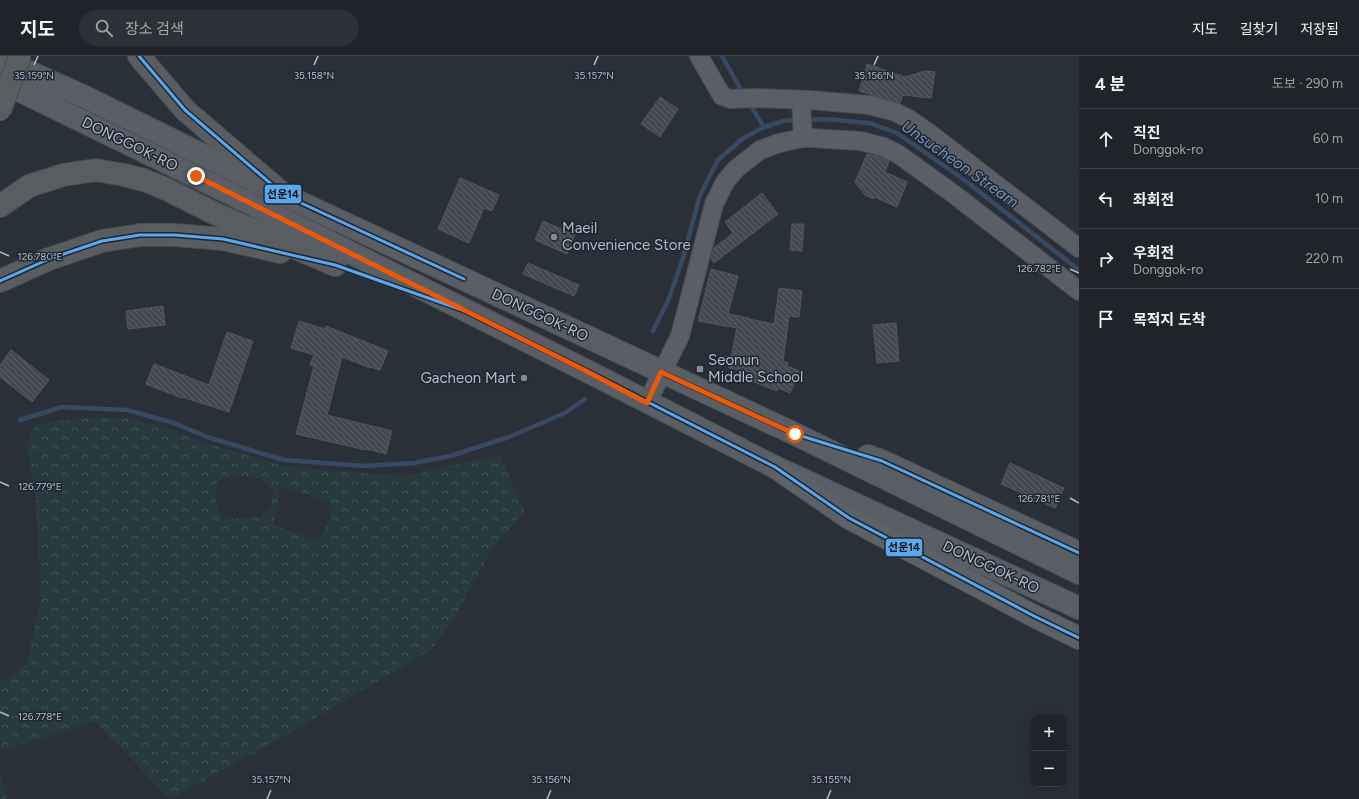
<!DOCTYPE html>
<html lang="ko">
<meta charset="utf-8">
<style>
:root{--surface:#20242a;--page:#2d3036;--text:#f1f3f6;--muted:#a2a4a8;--line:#3d4147}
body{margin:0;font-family:Figtree,"Noto Sans KR",sans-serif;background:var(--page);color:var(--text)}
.controls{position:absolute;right:12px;bottom:12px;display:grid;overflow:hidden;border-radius:8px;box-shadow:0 2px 10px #0003}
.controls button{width:36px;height:36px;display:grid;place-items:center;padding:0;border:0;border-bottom:1px solid var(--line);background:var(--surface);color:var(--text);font:20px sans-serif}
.stop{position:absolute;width:12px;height:12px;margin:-9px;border:3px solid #ea580c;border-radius:50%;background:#fff}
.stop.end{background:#ea580c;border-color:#fff;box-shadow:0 1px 4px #0008}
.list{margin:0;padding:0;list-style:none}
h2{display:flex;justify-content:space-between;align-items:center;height:52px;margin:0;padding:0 16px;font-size:17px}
h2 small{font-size:13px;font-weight:400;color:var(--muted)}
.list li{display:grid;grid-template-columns:26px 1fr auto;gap:12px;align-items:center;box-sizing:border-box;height:60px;padding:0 16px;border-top:1px solid var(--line)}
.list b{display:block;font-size:15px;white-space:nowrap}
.list p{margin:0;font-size:13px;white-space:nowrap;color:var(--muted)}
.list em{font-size:13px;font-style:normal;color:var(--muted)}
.icon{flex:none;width:22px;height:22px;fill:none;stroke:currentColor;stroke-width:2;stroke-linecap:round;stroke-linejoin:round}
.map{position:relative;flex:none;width:1079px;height:743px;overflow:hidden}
header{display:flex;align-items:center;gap:24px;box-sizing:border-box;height:56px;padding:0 20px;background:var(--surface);border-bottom:1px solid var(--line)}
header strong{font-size:19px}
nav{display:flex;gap:22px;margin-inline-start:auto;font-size:14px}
.search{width:280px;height:36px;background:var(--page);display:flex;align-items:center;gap:10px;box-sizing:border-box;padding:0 14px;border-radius:22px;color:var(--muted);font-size:15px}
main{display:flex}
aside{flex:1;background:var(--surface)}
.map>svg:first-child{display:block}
.forest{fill:url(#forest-crowns);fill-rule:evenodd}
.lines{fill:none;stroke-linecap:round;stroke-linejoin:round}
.stream{stroke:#384963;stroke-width:4.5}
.building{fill:url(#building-back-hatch);stroke:#52575f}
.street-casing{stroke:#484c53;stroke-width:20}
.secondary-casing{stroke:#484c53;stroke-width:24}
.primary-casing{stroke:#484c55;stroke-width:24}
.highway-casing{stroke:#474c53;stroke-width:24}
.street{stroke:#5a5e66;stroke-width:18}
.secondary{stroke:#595d64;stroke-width:22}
.primary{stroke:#5c6168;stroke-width:22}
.highway{stroke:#5a5d60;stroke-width:22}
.highway-bridge-casing{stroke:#474c53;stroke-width:24;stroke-linecap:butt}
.highway-bridge{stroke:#5a5d60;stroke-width:22}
.bus-1-casing{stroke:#1d2633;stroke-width:6}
.bus-1{stroke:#5aa8eb;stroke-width:3}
.route{stroke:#ea580c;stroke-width:5}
.ticks{fill:none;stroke:#b4bcc9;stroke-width:1.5}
.poi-dot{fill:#848b96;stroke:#1d2633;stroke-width:1.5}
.labels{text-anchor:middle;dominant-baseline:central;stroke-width:3;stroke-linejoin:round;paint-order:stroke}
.street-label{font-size:15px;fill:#b4bcc9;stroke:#1d2633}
.poi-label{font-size:15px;fill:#b4bcc9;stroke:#1d2633;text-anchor:start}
.water-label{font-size:16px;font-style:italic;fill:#7c92b1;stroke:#1d2633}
.ticks-label{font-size:10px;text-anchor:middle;fill:#b4bcc9;stroke:#1d2633;stroke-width:3;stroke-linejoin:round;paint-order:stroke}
.line-badge{stroke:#1d2633;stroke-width:1.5}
.pale-badge-label{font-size:11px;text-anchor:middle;font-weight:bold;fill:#111}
</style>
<header>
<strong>지도</strong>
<div class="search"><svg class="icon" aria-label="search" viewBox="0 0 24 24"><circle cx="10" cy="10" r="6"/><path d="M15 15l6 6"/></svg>장소 검색</div>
<nav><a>지도</a><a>길찾기</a><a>저장됨</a></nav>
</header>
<main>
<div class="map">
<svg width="1079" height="743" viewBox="0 0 1079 743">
<defs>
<pattern id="forest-crowns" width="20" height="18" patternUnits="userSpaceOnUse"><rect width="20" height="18" fill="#273a3e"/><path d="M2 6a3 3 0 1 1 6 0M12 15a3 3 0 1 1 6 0" fill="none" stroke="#445559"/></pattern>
<pattern id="building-back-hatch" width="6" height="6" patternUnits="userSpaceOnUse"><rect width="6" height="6" fill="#444950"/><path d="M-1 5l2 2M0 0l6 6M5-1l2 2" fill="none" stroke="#5d6168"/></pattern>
</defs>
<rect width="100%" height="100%" fill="#2a3038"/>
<g class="forest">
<path d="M87 362H124L162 370 196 384 281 409 323 414 404 420 500 399 514 433 525 455 492 493 454 562 431 594 290 677 170 743 94 665 0 695V627L27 608 41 542 36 444 27 389 35 369 55 365ZM247 420 261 423 273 435 271 451 262 462 222 463 215 442 218 425 228 421ZM281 430 322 443 333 448 328 466 320 482 313 484 273 468Z"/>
<polygon points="0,716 7,743 0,743"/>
</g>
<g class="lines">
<g class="stream">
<polyline points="722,0 744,39"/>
<polyline points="749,47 764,71"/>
<polyline points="806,64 824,63 869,67 897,77 963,123 1079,214"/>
<polyline points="653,275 668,245 683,202 700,139 718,104 742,83 764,71 783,65 799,64"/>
<polyline points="20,364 62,351 127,354 174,367 207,381 284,404 364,410 414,407 450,400 509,381 565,357 585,343"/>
</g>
</g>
<g class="building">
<polygon points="867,8 905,21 925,15 935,16 931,42 903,39 900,47 859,35"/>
<polygon points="660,41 678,53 660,81 641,68"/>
<polygon points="867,98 880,101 889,105 885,116 907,126 897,151 874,141 873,143 865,139 855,126"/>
<polygon points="460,122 499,139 492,155 484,152 469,187 438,173"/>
<polygon points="762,137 778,158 714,207 711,203 714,192 733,177 725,166"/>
<polygon points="543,165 575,179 567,198 535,184"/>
<polygon points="792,168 804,168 802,195 790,194"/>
<polygon points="528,207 579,229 574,240 523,218"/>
<polygon points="711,213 738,220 728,258 749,262 749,263 774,268 779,232 802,235 799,261 789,260 783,305 788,307 787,310 800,315 790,337 778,332 777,335 746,323 749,316 729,312 737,272 698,265"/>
<polygon points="163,250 165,269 128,273 126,255"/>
<polygon points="299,265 325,273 326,270 388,295 380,314 370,311 370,312 342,301 327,359 392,375 386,398 366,393 366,394 296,378 314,310 310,309 314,299 291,292"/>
<polygon points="896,267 899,305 877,307 873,269"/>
<polygon points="227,276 253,285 229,356 182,341 181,342 146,328 154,308 209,329"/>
<polygon points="11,294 49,324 32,346 0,321 0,309"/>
<polygon points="1010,407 1064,432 1055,452 1001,428"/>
</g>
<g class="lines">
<defs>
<g id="street">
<polyline points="699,0 722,40 731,43 754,42 810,44 869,49 893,55 909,63 929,77 1079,192"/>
<polyline points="801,44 803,82"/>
<polyline points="647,347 680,280 714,148 725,126 736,113 760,94 779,87 803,82 810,82 861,85 884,91 898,98 955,139 1079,235"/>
</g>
<g id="secondary">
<polyline points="0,3 83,40 284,139 795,378 1079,517"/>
<polyline points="0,25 311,177 587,315 775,411 1079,552"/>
<polyline points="868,400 882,405 1079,497"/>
</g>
<polyline id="primary" points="775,411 849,462 1034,560 1079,582"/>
<g id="highway">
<polyline points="139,0 185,54 284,139"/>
<polyline points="0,150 29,130 63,119 96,114 124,119 144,124 166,133 216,158 335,209"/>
<polyline points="0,225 49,203 102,185 140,179 175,179 223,183 280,196"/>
</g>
</defs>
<use href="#street" class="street-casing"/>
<use href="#secondary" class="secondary-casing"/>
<use href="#primary" class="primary-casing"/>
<use href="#highway" class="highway-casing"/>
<use href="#street" class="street"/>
<use href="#secondary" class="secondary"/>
<use href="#primary" class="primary"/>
<use href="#highway" class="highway"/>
<defs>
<polyline id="highway-bridge" points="0,54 20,0"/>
</defs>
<use href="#highway-bridge" class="highway-bridge-casing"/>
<use href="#highway-bridge" class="highway-bridge"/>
<defs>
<g id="bus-1">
<polyline points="139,0 185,54 284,139 464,223"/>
<polyline points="0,225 49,203 102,185 140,179 175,179 223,183 335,209 465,255 587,315 775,411 849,462 1034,560 1079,582"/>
<polyline points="663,317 795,378 882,405 1079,497"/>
</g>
</defs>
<use href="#bus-1" class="bus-1-casing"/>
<use href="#bus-1" class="bus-1"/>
</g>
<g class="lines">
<polyline class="route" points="196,120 586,315 647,347 661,316 795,378"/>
</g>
<path class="ticks" d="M34 9 38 0M314 9 318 0M594 9 598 0M874 9 878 0M0 196 9 200M1070 213 1079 217M0 426 9 430M1070 442 1079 447M0 656 9 660M267 743 271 734M547 743 551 734M827 743 831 734"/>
<g class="poi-dot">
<circle cx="554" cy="181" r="4"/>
<rect x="696" y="309" width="8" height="8" rx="2"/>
<circle cx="524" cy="322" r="4"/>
</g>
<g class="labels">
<g class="street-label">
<text transform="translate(130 88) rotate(26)">DONGGOK-RO</text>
<text transform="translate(540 259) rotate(25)">DONGGOK-RO</text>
<text transform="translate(991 511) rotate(25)">DONGGOK-RO</text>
</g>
<g class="poi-label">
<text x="562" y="172">Maeil<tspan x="562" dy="17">Convenience Store</tspan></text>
<text x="708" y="304">Seonun<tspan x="708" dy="17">Middle School</tspan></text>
<text x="516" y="322" text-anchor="end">Gacheon Mart</text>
</g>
<g class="water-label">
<text transform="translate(960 108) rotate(35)">Unsucheon Stream</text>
</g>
</g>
<g class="ticks-label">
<text x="34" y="23">35.159°N</text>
<text x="314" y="23">35.158°N</text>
<text x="594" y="23">35.157°N</text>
<text x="874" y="23">35.156°N</text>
<text x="40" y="204">126.780°E</text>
<text x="1039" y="216">126.782°E</text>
<text x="40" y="434">126.779°E</text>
<text x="1039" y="446">126.781°E</text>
<text x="40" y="664">126.778°E</text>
<text x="271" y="727">35.157°N</text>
<text x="551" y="727">35.156°N</text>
<text x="831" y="727">35.155°N</text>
</g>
<g class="line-badge">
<rect x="264" y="128" width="38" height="20" rx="4" fill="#5aa8eb"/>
<rect x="885" y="482" width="38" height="19" rx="4" fill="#5aa8eb"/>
</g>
<g class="pale-badge-label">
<text x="283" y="142">선운14</text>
<text x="904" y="495">선운14</text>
</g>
</svg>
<div class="controls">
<button>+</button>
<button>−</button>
</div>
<div class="stop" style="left:795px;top:378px"></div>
<div class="stop end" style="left:196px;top:120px"></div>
</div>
<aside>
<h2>4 분<small>도보 · 290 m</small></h2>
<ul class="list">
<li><svg class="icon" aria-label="ahead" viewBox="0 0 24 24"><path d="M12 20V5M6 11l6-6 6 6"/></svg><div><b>직진</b><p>Donggok-ro</p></div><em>60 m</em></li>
<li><svg class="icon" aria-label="left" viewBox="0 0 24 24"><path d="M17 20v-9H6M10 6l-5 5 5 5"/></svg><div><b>좌회전</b></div><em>10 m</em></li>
<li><svg class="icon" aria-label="right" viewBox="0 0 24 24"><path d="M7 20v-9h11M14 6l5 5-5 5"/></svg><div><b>우회전</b><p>Donggok-ro</p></div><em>220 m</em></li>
<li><svg class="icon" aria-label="arrive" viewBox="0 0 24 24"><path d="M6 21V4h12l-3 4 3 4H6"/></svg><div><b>목적지 도착</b></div></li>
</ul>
</aside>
</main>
